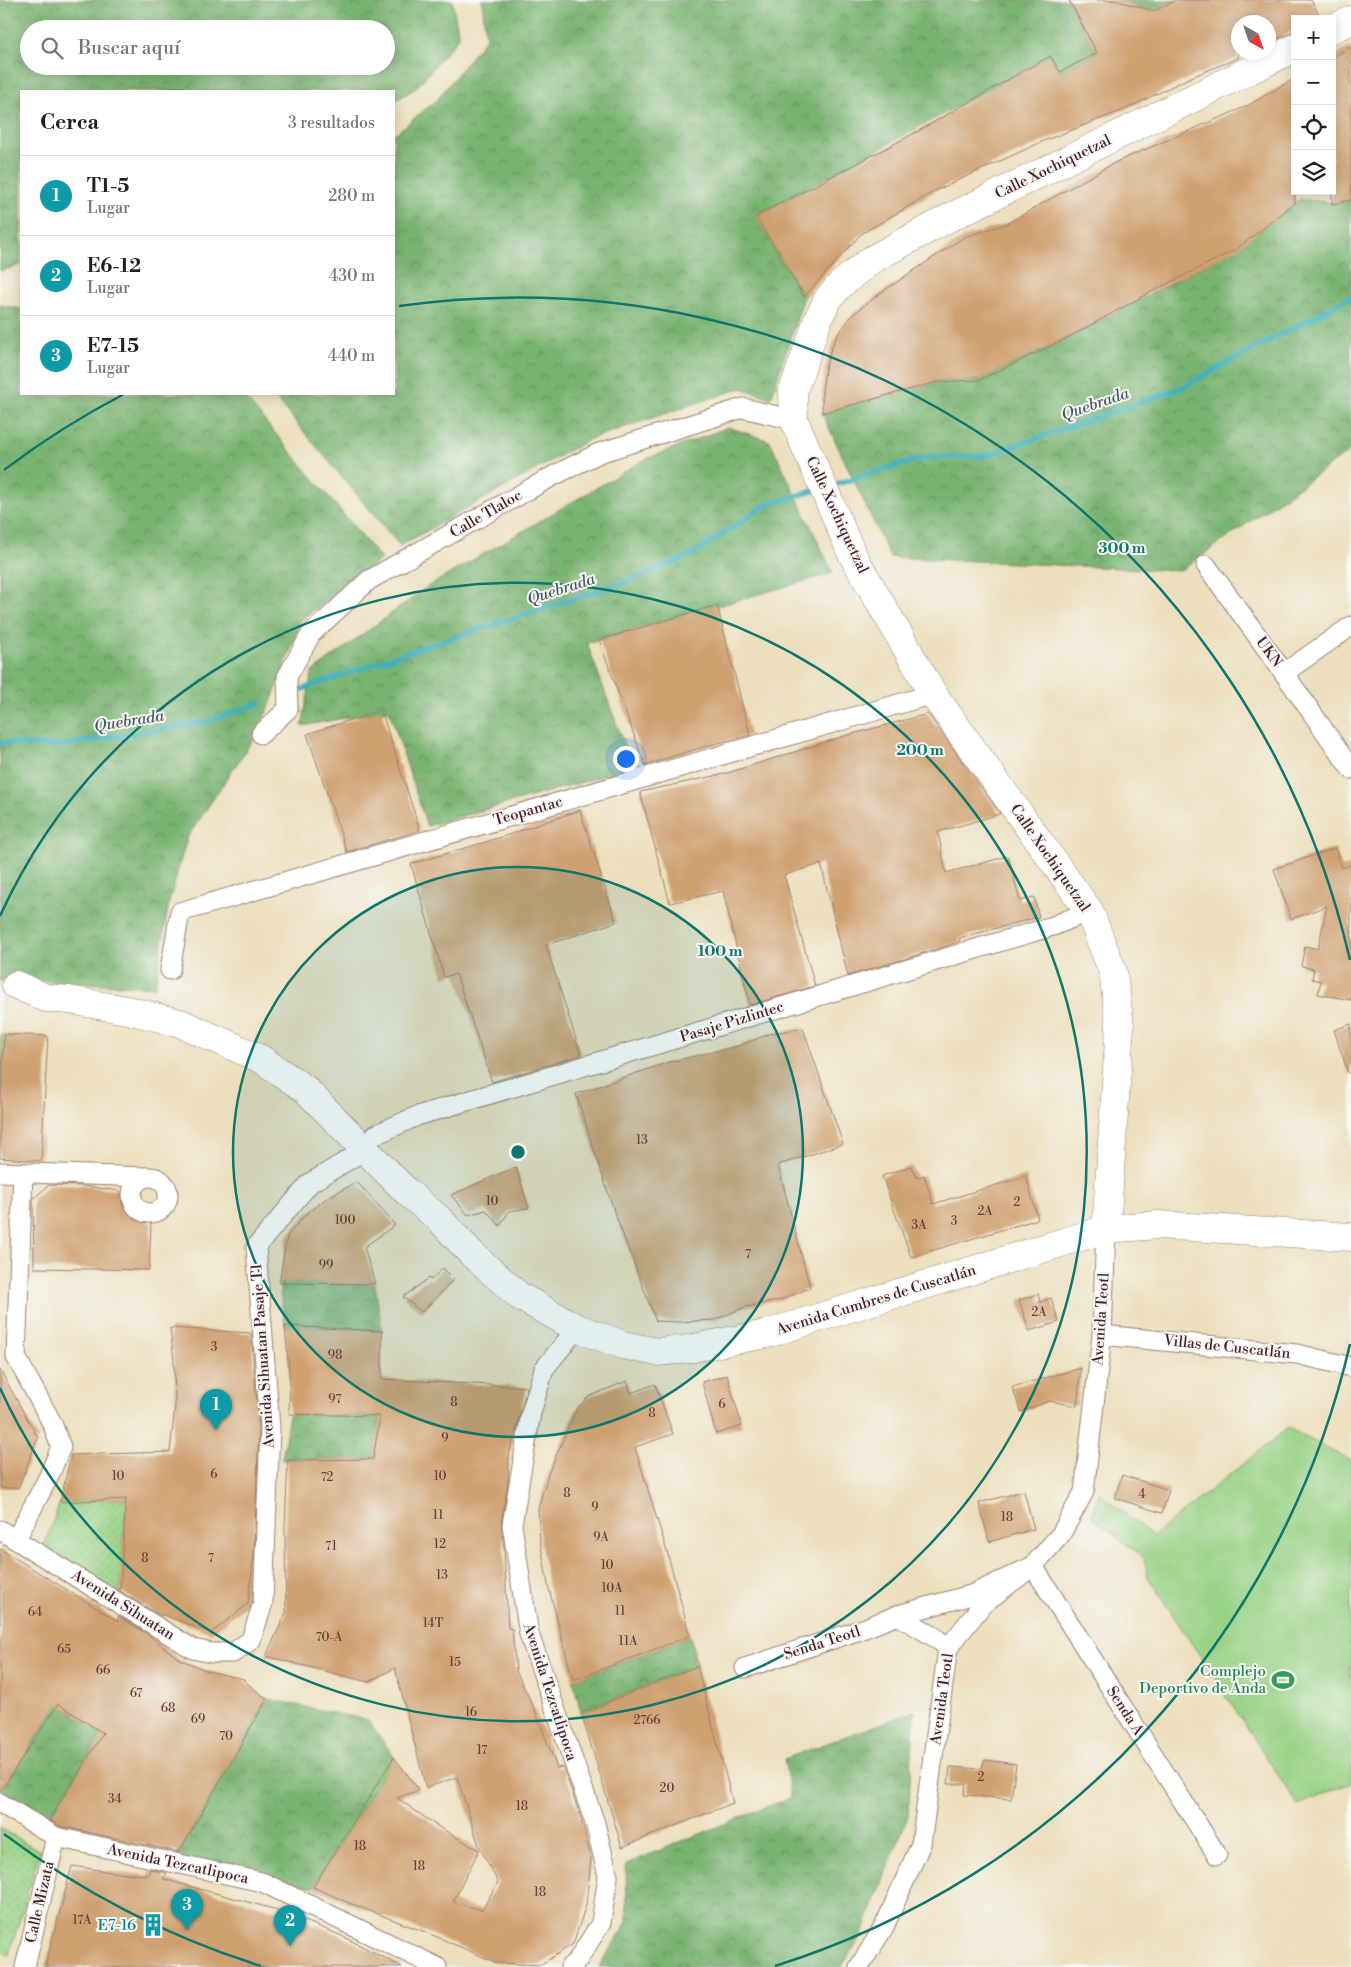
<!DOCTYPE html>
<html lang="es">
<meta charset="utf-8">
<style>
:root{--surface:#fff;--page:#f2f2f2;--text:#202124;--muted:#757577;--line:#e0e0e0;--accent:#db2777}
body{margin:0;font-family:"Libre Bodoni",serif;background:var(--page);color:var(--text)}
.controls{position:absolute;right:15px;top:15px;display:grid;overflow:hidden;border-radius:0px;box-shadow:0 2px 12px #0003}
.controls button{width:45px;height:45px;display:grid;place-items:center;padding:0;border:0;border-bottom:1px solid var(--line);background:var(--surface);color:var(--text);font:25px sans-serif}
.compass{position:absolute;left:1231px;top:15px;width:45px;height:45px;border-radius:50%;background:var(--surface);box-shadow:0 2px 12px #0003;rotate:140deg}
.you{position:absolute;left:625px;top:758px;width:18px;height:18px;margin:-12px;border:4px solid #fff;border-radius:50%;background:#1a73e8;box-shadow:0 0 0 8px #1a73e833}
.badge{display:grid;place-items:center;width:32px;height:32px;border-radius:50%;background:var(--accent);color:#fff;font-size:16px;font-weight:700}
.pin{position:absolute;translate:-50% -41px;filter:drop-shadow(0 1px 2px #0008)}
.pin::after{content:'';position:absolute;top:26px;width:18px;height:15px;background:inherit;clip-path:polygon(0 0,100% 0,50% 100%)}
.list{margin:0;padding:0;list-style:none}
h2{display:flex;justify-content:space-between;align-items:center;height:65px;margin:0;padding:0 20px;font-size:21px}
h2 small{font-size:16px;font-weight:400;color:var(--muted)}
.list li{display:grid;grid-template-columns:32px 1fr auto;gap:15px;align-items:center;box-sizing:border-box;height:80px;padding:0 20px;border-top:1px solid var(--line)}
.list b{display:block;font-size:19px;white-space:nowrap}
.list p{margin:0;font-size:16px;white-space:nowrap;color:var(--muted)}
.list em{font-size:16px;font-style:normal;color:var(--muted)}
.icon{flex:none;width:28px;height:28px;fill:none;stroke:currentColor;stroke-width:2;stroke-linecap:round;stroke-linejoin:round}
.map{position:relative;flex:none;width:1351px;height:1967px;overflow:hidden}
.search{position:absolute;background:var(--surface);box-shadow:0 2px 12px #0003;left:20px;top:20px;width:375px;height:55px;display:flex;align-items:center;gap:12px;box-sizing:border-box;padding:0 18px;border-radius:28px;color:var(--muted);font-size:19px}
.panel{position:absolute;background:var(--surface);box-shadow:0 2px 12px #0003;left:20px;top:90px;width:375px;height:305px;border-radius:0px}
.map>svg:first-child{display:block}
.grass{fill:url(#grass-dots);stroke:#717858}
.forest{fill:url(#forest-crowns);stroke:#626a4e;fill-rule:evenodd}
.green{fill:#98d285;stroke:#717858}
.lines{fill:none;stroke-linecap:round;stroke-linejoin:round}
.stream{stroke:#42b2bb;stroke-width:5.5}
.building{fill:#cfa171}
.street-casing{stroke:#9b7f74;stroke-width:21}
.secondary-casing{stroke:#9b7f74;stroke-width:29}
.street{stroke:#fff;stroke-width:19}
.secondary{stroke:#fff;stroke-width:28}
.ring{fill:none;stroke:#0f766e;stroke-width:2.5}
.labels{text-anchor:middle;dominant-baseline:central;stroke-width:4;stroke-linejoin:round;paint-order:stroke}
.number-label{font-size:12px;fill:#6b403c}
.street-label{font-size:15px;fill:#4a1f2b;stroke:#f6f6f2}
.leisure-label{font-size:15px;fill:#27864d;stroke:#f6f6f2;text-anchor:end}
.culture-label{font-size:15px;fill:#0d838f;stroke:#f6f6f2;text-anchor:end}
.water-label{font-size:16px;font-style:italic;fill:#475a65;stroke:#f6f6f2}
.centre{fill:#0f766e;stroke:#f6f6f2;stroke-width:2.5}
.ring-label{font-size:15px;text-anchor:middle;font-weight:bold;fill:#0f766e;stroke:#f6f6f2;stroke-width:4;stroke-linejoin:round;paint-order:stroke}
</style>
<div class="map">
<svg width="1351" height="1967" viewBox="0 0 1351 1967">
<defs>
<pattern id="grass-dots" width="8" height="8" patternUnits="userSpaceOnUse" patternTransform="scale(1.25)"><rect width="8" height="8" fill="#98d285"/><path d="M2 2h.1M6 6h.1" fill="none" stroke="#84b473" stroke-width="1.8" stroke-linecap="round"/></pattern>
<pattern id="forest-crowns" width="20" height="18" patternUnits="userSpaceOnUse" patternTransform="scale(1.25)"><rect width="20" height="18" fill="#7ab472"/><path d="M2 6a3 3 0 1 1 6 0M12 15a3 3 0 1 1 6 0" fill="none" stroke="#66925e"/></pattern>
</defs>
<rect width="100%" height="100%" fill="#f6f6f2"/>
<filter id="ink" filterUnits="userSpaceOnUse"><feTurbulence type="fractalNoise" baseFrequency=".02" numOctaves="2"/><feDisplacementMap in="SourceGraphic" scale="10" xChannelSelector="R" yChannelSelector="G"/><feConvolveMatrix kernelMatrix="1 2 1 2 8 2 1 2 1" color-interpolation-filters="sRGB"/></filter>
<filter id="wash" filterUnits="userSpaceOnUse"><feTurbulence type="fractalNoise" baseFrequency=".0096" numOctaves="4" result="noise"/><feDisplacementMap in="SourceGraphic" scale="20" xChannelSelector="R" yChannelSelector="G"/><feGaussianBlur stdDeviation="1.12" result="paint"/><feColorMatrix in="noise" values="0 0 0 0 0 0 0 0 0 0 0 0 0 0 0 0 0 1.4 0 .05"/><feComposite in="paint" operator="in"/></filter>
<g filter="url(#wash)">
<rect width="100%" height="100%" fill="#ecdfbd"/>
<g class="grass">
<polygon points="4,1034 0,1117 0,1035"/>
<polygon points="126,1499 120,1595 44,1546 60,1502"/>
<polygon points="0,1828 40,1851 9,1955 0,1950"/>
</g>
<g class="forest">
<path d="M0 0H452L459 37 416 88 394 101V91H21V265L0 271ZM29 29H386V66H29Z"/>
<polygon points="482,0 1069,0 1097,53 1060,72 1050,56 756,216 804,297 771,398 741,388 590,439 400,546 272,394 394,394 394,135 437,100 486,38"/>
<polygon points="1114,0 1176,0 1154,11"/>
<polygon points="1300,199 1337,203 1351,200 1351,450 1180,571 890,557 822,413 937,382 980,380 1071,336 1239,247"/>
<polygon points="0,305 21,309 21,394 242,394 381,559 302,619 270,705 252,741 187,838 169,902 155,987 27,980 0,981"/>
<polygon points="728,427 770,441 833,573 587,643 632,766 590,780 427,826 389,710 302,726 312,672 427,587 644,460"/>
<polygon points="279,1283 375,1284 382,1331 285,1326"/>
<polygon points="289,1414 380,1416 373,1459 282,1460"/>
<polygon points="690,1636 697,1666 581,1713 573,1680"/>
<polygon points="267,1699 368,1720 394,1757 313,1887 175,1859"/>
<polygon points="58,1704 102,1734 45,1825 0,1797 0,1793"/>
<polygon points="915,1711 908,1816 861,1937 841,1967 599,1967 627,1922 626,1864 791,1797 784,1759"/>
</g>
<polygon class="green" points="1288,1428 1351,1461 1351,1783 1298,1805 1148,1577 1144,1558 1092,1517 1099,1493 1153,1536"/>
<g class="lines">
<g class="stream">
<polyline points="830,486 922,458 985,456 1179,389 1351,297"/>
<polyline points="303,689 402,654 620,584 692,555 764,506 816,490"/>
<polyline points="0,743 56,746 206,722 260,703"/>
</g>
</g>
<g id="blocks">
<g class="building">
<polygon points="1069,0 1114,0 1154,11 1176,0 1311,0 1321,18 1295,19 1295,30 1268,44 1268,22 1238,22 1238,58 1189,78 1126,109 1046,140 937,190 861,234 804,297 756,216 911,135 1050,56 1060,72 1097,53"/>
<polygon points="1351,47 1351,200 1332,204 1332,57"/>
<polygon points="1295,78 1295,203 1237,249 1145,295 1071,336 980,380 937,382 822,413 822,391 825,369 831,348 838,334 853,314 882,292 964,237 1006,224 1116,162 1245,107"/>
<polygon points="717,605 750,735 707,746 645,765 599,640"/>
<polygon points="381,710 420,830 347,852 307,734"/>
<polygon points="928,714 1000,814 938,832 946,873 1008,856 1020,901 1034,897 1039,917 959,938 960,941 946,946 848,976 821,864 784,875 815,986 750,1005 723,891 670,903 640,792 724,774 845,736"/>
<polygon points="580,810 616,922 546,945 581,1055 492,1082 456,974 444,977 411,864 502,837"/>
<polygon points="1335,848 1342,868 1351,865 1351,1000 1318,994 1321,981 1312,979 1314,969 1301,966 1305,946 1318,949 1327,906 1291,919 1274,869"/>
<polygon points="1351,1024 1351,1073 1348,1073 1334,1030"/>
<polygon points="803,1028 843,1144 778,1165 810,1288 780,1300 745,1307 715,1320 679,1322 656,1321 615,1214 576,1094 669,1062 738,1046 769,1034"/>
<polygon points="4,1034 48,1036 41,1161 0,1158 0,1117"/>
<polygon points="911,1166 917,1178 924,1175 933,1204 1026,1176 1038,1219 911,1257 882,1176"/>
<polygon points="516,1167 529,1208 509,1211 500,1226 486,1210 468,1215 451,1195"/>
<polygon points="357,1182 395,1225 364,1247 375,1284 279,1283 287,1236 306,1214 328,1197"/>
<polygon points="49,1185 83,1186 120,1191 123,1207 132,1217 151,1223 149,1270 34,1268 33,1199"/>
<polygon points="443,1268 454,1279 422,1312 403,1297 429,1278 431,1280"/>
<polygon points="1038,1294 1040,1302 1051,1298 1059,1322 1029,1331 1019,1300"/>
<polygon points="285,1326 382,1331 382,1379 527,1387 509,1456 508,1483 501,1523 504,1548 508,1628 512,1629 516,1671 535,1710 557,1768 563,1767 581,1818 591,1859 586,1905 573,1944 540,1965 497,1963 428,1933 349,1903 313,1887 394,1757 419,1790 397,1798 437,1826 479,1850 453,1902 482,1910 498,1882 479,1846 457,1777 426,1788 395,1668 368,1682 266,1656 286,1613 285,1527 288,1460 373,1459 380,1416 289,1414 290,1384"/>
<polygon points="170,1328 251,1333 259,1428 254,1554 248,1604 211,1633 161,1614 161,1616 120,1591 126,1499 60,1502 71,1455 170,1452 175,1406 174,1360"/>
<polygon points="1081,1368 1077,1406 1049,1401 1021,1412 1012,1387"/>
<polygon points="0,1370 38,1438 18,1488 0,1488"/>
<polygon points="727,1375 742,1426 716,1434 702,1382"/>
<polygon points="627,1381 631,1393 655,1384 673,1434 635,1447 668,1555 690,1636 573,1680 548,1585 540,1540 538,1509 548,1474 576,1410 588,1397"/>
<polygon points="1122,1475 1169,1490 1162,1513 1115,1498"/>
<polygon points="1024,1491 1034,1529 989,1542 979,1503"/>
<polygon points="0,1549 118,1621 118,1616 150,1636 179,1659 208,1671 244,1679 244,1681 267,1699 179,1852 60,1826 49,1820 103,1733 58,1704 0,1792"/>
<polygon points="697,1666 733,1803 622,1847 581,1713"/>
<polygon points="985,1760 1016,1764 1011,1799 964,1795 966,1784 948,1784 950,1767 981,1769"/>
<polygon points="72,1866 119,1873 148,1875 150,1869 167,1873 163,1879 281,1911 342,1936 402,1967 45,1967"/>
</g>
</g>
</g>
<g filter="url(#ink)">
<use href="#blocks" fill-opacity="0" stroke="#9b7f74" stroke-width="1"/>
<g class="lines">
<defs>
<g id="street">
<polyline points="1206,565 1284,673 1351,769"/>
<polyline points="1284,673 1351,626"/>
<polyline points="261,734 288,709 287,677 311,634 369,580 551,477 599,453 743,408 794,420"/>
<polyline points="170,970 180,912 933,694"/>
<polyline points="375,1135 417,1116 1053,926 1089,911"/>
<polyline points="0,1172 147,1177"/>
<circle cx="150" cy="1195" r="18"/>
<polyline points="1102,1335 1297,1354 1351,1367"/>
<polyline points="0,1530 193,1649 212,1653 233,1653 251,1640 263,1603 270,1428 256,1247 310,1183 365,1150"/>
<polyline points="16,1539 48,1478 61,1447 52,1423 16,1357 23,1173"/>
<polyline points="898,1615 971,1595 1033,1566 1217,1855"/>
<polyline points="745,1668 860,1630 898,1615 936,1638 948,1648"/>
<polyline points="0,1803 56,1837 262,1882 437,1967"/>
<polyline points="25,1967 56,1837"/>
<polyline points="570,1967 577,1961 601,1923 608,1876 595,1823 529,1634 512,1525 531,1413 544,1369 577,1328"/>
<polyline points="859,1967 884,1927 921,1844 948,1648 983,1604 1033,1566 1061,1534 1084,1492 1102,1335 1106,1229"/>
</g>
<g id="secondary">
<polyline points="1332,29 1351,20"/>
<polyline points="16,985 46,998 69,1000 127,1010 180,1023 261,1059 305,1089 407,1192 439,1219 472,1254 519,1296 577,1328 623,1345 657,1352 688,1349 766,1334 1106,1229 1158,1225 1351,1237"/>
<polyline points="1106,1229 1120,1026 1113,972 1089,911 933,694 852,554 794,420 793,391 819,317 828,299 841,284 871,260 947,219 1295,48"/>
</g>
</defs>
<use href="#street" class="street-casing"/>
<use href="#secondary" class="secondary-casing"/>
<use href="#street" class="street"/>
<use href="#secondary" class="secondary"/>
</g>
</g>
<circle cx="518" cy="1152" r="285" fill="#0f766e" fill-opacity=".12"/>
<g class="ring">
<circle cx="518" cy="1152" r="285"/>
<path d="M0 916A569 569 0 1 1 0 1388"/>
<path d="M1350 1344A854 854 0 0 1 775 1966M261 1966A854 854 0 0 1 4 1834M4 470A854 854 0 0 1 124 394M399 306A854 854 0 0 1 1350 960"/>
</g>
<defs>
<symbol id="stadium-bare" viewBox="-9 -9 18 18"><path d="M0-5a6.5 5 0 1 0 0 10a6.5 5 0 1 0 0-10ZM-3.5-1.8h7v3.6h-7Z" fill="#2e9e5b" stroke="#f6f6f2" stroke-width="2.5" paint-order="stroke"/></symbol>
<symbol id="building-bare" viewBox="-9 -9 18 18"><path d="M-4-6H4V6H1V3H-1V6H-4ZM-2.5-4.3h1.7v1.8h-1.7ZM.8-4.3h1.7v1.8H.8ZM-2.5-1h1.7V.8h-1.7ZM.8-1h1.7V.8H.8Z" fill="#0f9aa8" stroke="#f6f6f2" stroke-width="2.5" paint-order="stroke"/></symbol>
</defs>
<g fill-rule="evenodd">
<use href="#stadium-bare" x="1267" y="1664" width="32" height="32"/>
<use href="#building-bare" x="137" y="1909" width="32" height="32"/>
</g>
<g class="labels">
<g class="number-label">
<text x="642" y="1140">13</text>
<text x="492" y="1201">10</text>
<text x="1017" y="1202">2</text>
<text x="985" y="1211">2A</text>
<text x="345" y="1220">100</text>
<text x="954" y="1221">3</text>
<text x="919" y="1225">3A</text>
<text x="748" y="1254">7</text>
<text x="326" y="1265">99</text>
<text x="1039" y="1312">2A</text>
<text x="214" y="1347">3</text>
<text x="335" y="1355">98</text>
<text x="335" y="1399">97</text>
<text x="454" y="1402">8</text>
<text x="722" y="1404">6</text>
<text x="652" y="1413">8</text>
<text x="445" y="1438">9</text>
<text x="214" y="1474">6</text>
<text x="118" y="1476">10</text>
<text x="440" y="1476">10</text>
<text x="327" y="1477">72</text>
<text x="567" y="1493">8</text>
<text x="1142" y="1494">4</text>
<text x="595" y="1507">9</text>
<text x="438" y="1515">11</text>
<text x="1007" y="1517">18</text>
<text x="601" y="1537">9A</text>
<text x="440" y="1544">12</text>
<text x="331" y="1546">71</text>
<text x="145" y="1558">8</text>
<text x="211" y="1558">7</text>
<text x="607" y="1565">10</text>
<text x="442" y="1575">13</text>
<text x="612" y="1588">10A</text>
<text x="620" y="1611">11</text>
<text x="35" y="1612">64</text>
<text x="433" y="1623">14T</text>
<text x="329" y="1637">70-A</text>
<text x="628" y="1641">11A</text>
<text x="64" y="1649">65</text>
<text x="455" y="1662">15</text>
<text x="103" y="1670">66</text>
<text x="136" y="1693">67</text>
<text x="168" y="1708">68</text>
<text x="471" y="1712">16</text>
<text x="198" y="1719">69</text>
<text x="647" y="1720">2766</text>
<text x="226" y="1736">70</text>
<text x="482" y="1750">17</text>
<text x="981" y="1777">2</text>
<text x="667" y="1788">20</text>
<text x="115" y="1799">34</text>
<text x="522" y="1806">18</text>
<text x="360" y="1846">18</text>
<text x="419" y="1866">18</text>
<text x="540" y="1892">18</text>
<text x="82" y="1920">17A</text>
</g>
<g class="street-label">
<text transform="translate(1053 167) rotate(-26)">Calle Xochiquetzal</text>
<text transform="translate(486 514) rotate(-30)">Calle Tlaloc</text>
<text transform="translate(837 515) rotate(65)">Calle Xochiquetzal</text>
<text transform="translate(1269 652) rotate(54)">UKN</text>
<text transform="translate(528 811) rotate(-16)">Teopantac</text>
<text transform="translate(1050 858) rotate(55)">Calle Xochiquetzal</text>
<text transform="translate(732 1022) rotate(-17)">Pasaje Pizlintec</text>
<text transform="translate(876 1300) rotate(-17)">Avenida Cumbres de Cuscatlán</text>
<text transform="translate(1101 1319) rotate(-86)">Avenida Teotl</text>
<text transform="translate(1227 1347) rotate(6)">Villas de Cuscatlán</text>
<text transform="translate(263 1356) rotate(-94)">Avenida Sihuatan Pasaje T1</text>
<text transform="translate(123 1605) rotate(32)">Avenida Sihuatan</text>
<text transform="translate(822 1643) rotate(-18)">Senda Teotl</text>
<text transform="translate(550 1692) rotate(72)">Avenida Tezcatlipoca</text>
<text transform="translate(942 1699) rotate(-82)">Avenida Teotl</text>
<text transform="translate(1125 1711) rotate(57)">Senda A</text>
<text transform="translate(178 1864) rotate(12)">Avenida Tezcatlipoca</text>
<text transform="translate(40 1902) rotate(-77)">Calle Mizata</text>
</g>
<g class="leisure-label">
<text x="1266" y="1671">Complejo<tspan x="1266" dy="17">Deportivo de Anda</tspan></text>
</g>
<g class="culture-label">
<text x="136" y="1925">E7-16</text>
</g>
<g class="water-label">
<text transform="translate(1095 404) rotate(-19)">Quebrada</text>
<text transform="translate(561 589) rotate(-18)">Quebrada</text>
<text transform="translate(129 721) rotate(-9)">Quebrada</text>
</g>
</g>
<circle cx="518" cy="1152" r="8" class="centre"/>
<g class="ring-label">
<text x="1122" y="553">300 m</text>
<text x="920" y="755">200 m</text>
<text x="720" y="956">100 m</text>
</g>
</svg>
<div class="controls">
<button>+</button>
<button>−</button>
<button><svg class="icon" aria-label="locate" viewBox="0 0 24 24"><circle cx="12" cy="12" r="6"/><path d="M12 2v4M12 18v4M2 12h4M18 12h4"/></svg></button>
<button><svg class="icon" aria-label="layers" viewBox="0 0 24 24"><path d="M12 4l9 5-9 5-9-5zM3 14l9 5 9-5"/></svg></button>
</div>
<svg class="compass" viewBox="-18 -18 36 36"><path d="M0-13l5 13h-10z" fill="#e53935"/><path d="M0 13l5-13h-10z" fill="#757577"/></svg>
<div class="you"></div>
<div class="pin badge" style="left:216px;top:1430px;background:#0f9aa8">1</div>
<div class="pin badge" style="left:290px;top:1946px;background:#0f9aa8">2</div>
<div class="pin badge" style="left:187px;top:1930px;background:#0f9aa8">3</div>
<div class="search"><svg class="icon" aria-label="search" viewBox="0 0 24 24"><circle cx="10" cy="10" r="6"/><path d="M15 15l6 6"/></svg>Buscar aquí</div>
<section class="panel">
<h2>Cerca<small>3 resultados</small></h2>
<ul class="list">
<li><span class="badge" style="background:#0f9aa8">1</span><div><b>T1-5</b><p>Lugar</p></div><em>280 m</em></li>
<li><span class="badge" style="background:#0f9aa8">2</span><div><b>E6-12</b><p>Lugar</p></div><em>430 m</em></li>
<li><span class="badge" style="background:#0f9aa8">3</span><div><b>E7-15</b><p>Lugar</p></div><em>440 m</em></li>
</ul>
</section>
</div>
